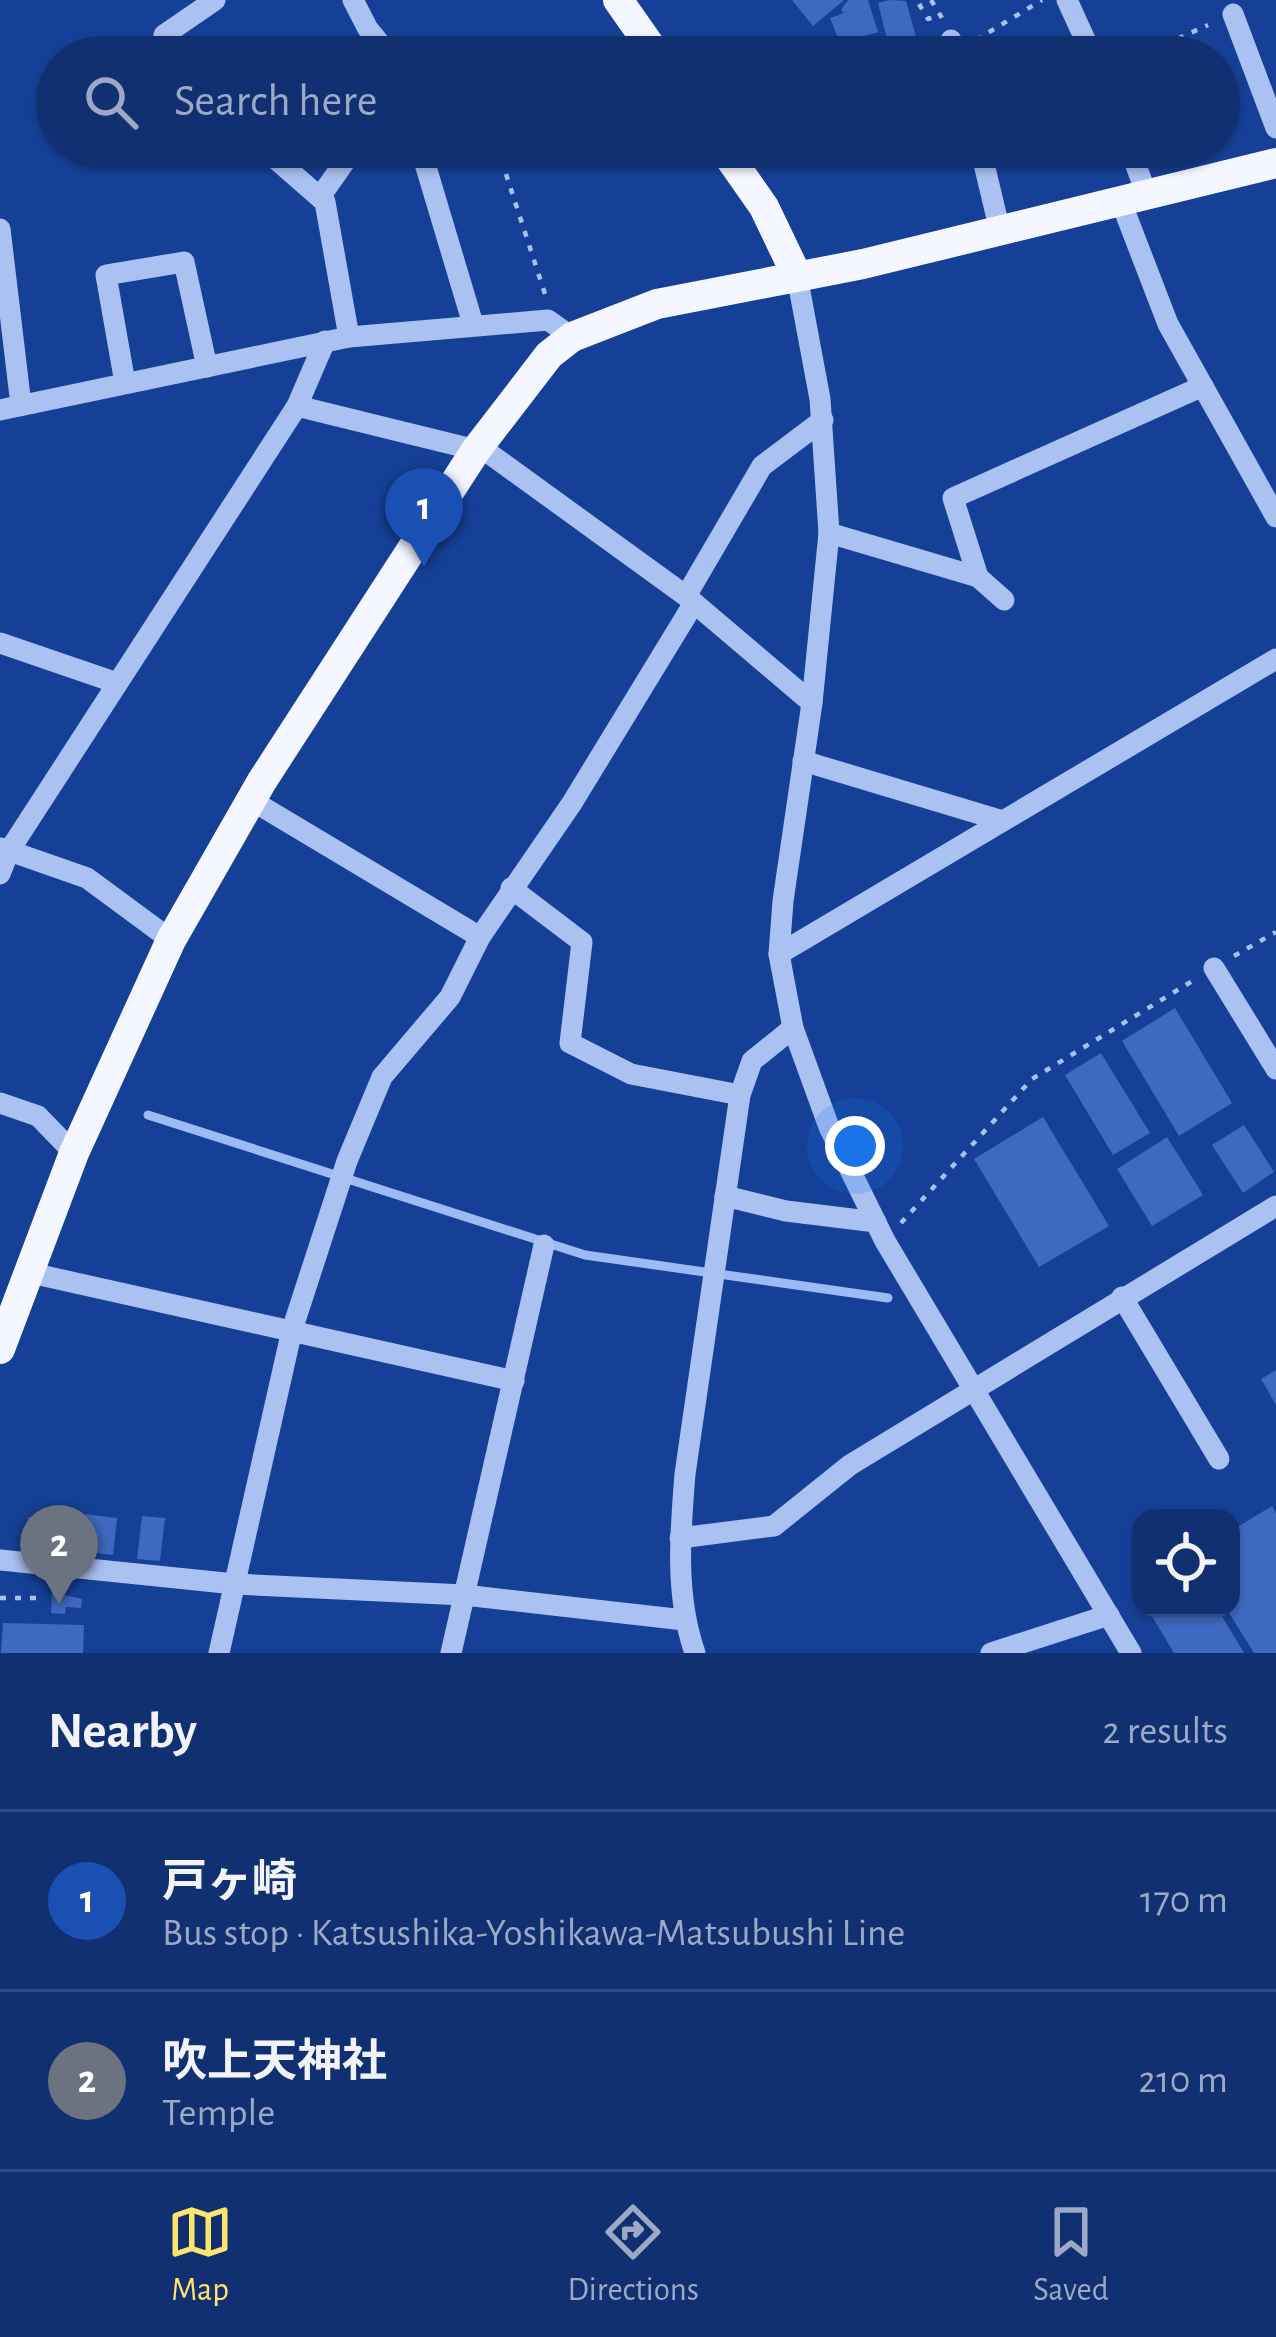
<!DOCTYPE html>
<meta charset="utf-8">
<style>
:root{--surface:#103072;--page:#193877;--text:#f1f3f6;--muted:#9ca9c4;--line:#304b84;--accent:#ffe66a}
body{margin:0;font-family:"Alegreya Sans","Noto Sans JP",sans-serif;background:var(--page);color:var(--text)}
.controls{position:absolute;right:36px;bottom:36px;display:grid;overflow:hidden;border-radius:24px;box-shadow:0 3px 9px #0004}
.controls button{width:108px;height:108px;display:grid;place-items:center;padding:0;border:0;border-bottom:3px solid var(--line);background:var(--surface);color:var(--text);font:60px sans-serif}
.you{position:absolute;left:855px;top:1146px;width:42px;height:42px;margin:-30px;border:9px solid #fff;border-radius:50%;background:#1a73e8;box-shadow:0 0 0 18px #1a73e833}
.badge{display:grid;place-items:center;width:78px;height:78px;border-radius:50%;background:var(--accent);color:#fff;font-size:39px;font-weight:700}
.pin{position:absolute;translate:-50% -99px;filter:drop-shadow(0 3px 6px #0008)}
.pin::after{content:'';position:absolute;top:63px;width:42px;height:36px;background:inherit;clip-path:polygon(0 0,100% 0,50% 100%)}
.list{margin:0;padding:0;list-style:none}
h2{display:flex;justify-content:space-between;align-items:center;height:156px;margin:0;padding:0 48px;font-size:51px}
h2 small{font-size:39px;font-weight:400;color:var(--muted)}
.list li{display:grid;grid-template-columns:78px 1fr auto;gap:36px;align-items:center;box-sizing:border-box;height:180px;padding:0 48px;border-top:3px solid var(--line)}
.list b{display:block;font-size:45px;white-space:nowrap}
.list p{margin:0;font-size:39px;white-space:nowrap;color:var(--muted)}
.list em{font-size:39px;font-style:normal;color:var(--muted)}
.icon{flex:none;width:66px;height:66px;fill:none;stroke:currentColor;stroke-width:2;stroke-linecap:round;stroke-linejoin:round}
.map{position:relative;flex:none;width:1276px;height:1653px;overflow:hidden}
.search{position:absolute;background:var(--surface);box-shadow:0 3px 9px #0004;left:36px;right:36px;top:36px;height:132px;display:flex;align-items:center;gap:30px;box-sizing:border-box;padding:0 42px;border-radius:66px;color:var(--muted);font-size:45px}
.sheet{height:516px;background:var(--surface)}
nav{display:flex;justify-content:space-around;align-items:center;box-sizing:border-box;height:168px;border-top:3px solid var(--line);background:var(--surface);font-size:33px;color:var(--muted)}
nav a{display:grid;justify-items:center;gap:6px}
nav .on{color:var(--accent)}
.map>svg:first-child{display:block}
.lines{fill:none;stroke-linecap:round;stroke-linejoin:round}
.stream{stroke:#9cbbf4;stroke-width:9}
.building{fill:#3f69c0}
.path{stroke:#aac2f2;stroke-width:4.5;stroke-dasharray:6 9;stroke-linecap:butt}
.minor{stroke:#aac2f2;stroke-width:21}
.major{stroke:#f4f7ff;stroke-width:30}
</style>
<div class="map">
<svg width="1276" height="1653" viewBox="0 0 1276 1653">
<rect width="100%" height="100%" fill="#164098"/>
<g class="lines">
<polyline class="stream" points="148,1115 585,1255 888,1298"/>
</g>
<g class="building">
<polygon points="792,0 844,0 813,26"/>
<polygon points="848,0 868,0 878,32 840,43 830,18 844,13 841,10"/>
<polygon points="890,0 906,1 918,44 890,51 878,3"/>
<polygon points="933,41 938,57 899,57 898,53"/>
<polygon points="1175,1008 1232,1103 1179,1136 1122,1041"/>
<polygon points="1101,1053 1150,1133 1113,1155 1065,1075"/>
<polygon points="1043,1117 1109,1226 1039,1267 974,1159"/>
<polygon points="1244,1125 1274,1172 1243,1193 1212,1145"/>
<polygon points="1167,1137 1203,1195 1152,1226 1117,1169"/>
<polygon points="1276,1370 1276,1405 1261,1379"/>
<polygon points="1272,1506 1276,1513 1276,1653 1254,1653 1226,1608 1231,1608 1231,1531"/>
<polygon points="50,1514 68,1515 66,1551 27,1543 28,1517 50,1519"/>
<polygon points="84,1514 117,1518 113,1555 80,1551"/>
<polygon points="142,1516 165,1518 160,1561 137,1559"/>
<polygon points="52,1592 82,1599 81,1608 66,1607 65,1614 51,1613"/>
<polygon points="1147,1608 1217,1608 1244,1653 1174,1653"/>
<polygon points="3,1623 84,1625 83,1653 1,1653"/>
</g>
<g class="lines">
<g class="path">
<polyline points="931,0 942,18"/>
<polyline points="919,4 928,19 941,15"/>
<polyline points="976,40 1042,0"/>
<polyline points="1137,57 1208,25"/>
<polyline points="506,174 545,294"/>
<polyline points="1234,956 1276,932"/>
<polyline points="901,1223 1032,1079 1194,980"/>
<polyline points="0,1598 38,1598"/>
</g>
<g class="minor">
<polyline points="353,0 368,29 391,57"/>
<polyline points="1067,0 1093,57"/>
<polyline points="1233,14 1276,128"/>
<polyline points="164,35 215,0"/>
<polyline points="951,40 957,57"/>
<polyline points="262,147 325,202 349,337"/>
<polyline points="420,147 473,324"/>
<polyline points="980,147 1000,231"/>
<polyline points="1129,147 1147,195"/>
<polyline points="320,197 348,157"/>
<polyline points="1121,202 1168,324 1276,517"/>
<polyline points="0,229 21,405"/>
<polyline points="797,276 820,399 829,533 812,703 783,901 779,954 793,1028 829,1127 885,1241 1131,1653"/>
<polyline points="125,383 106,275 184,262 207,367"/>
<polyline points="297,406 476,450"/>
<polyline points="0,410 349,337 548,320 572,337"/>
<polyline points="479,446 686,596 812,703"/>
<polyline points="829,533 978,577 1004,600"/>
<polyline points="978,577 953,498 1203,386"/>
<polyline points="686,596 762,466 823,420"/>
<polyline points="0,643 117,683"/>
<polyline points="803,761 1003,821"/>
<polyline points="251,800 480,937"/>
<polyline points="1,848 87,878 171,940"/>
<polyline points="0,874 9,851 297,406 325,341"/>
<polyline points="511,888 582,942 570,1043 631,1074 740,1095"/>
<polyline points="779,954 1276,659"/>
<polyline points="1214,968 1276,1069"/>
<polyline points="0,1103 38,1116 74,1153"/>
<polyline points="725,1196 786,1211 876,1222"/>
<polyline points="31,1273 514,1381"/>
<polyline points="1122,1297 1219,1459"/>
<polyline points="680,1538 774,1526 850,1465 1276,1206"/>
<polyline points="0,1560 235,1584 464,1595 684,1620"/>
<polyline points="219,1653 292,1330 347,1161 382,1077 450,997 480,937 572,803 694,603"/>
<polyline points="451,1653 544,1245"/>
<path d="M695 1653C675 1595 680 1535 685 1474L740 1095 752 1061 793 1028"/>
<polyline points="991,1653 1109,1615"/>
</g>
<g class="major">
<polyline points="618,0 658,57"/>
<polyline points="722,147 764,207 797,276"/>
<polyline points="0,1349 74,1153 171,940 262,781 476,450 549,355 572,337 657,304 863,264 1276,163"/>
</g>
</g>
</svg>
<div class="controls">
<button><svg class="icon" aria-label="locate" viewBox="0 0 24 24"><circle cx="12" cy="12" r="6"/><path d="M12 2v4M12 18v4M2 12h4M18 12h4"/></svg></button>
</div>
<div class="you"></div>
<div class="pin badge" style="left:424px;top:567px;background:#1a4fb4">1</div>
<div class="pin badge" style="left:59px;top:1604px;background:#6b7280">2</div>
<div class="search"><svg class="icon" aria-label="search" viewBox="0 0 24 24"><circle cx="10" cy="10" r="6"/><path d="M15 15l6 6"/></svg>Search here</div>
</div>
<section class="sheet">
<h2>Nearby<small>2 results</small></h2>
<ul class="list">
<li><span class="badge" style="background:#1a4fb4">1</span><div><b>戸ヶ崎</b><p>Bus stop · Katsushika-Yoshikawa-Matsubushi Line</p></div><em>170 m</em></li>
<li><span class="badge" style="background:#6b7280">2</span><div><b>吹上天神社</b><p>Temple</p></div><em>210 m</em></li>
</ul>
</section>
<nav>
<a class="on"><svg class="icon" aria-label="map" viewBox="0 0 24 24"><path d="M3 6l6-2 6 2 6-2v14l-6 2-6-2-6 2zM9 4v14M15 6v14"/></svg>Map</a>
<a><svg class="icon" aria-label="directions" viewBox="0 0 24 24"><path d="M12 3l9 9-9 9-9-9zM9 14v-3h6M13 9l2 2-2 2"/></svg>Directions</a>
<a><svg class="icon" aria-label="saved" viewBox="0 0 24 24"><path d="M7 4h10v16l-5-4-5 4z"/></svg>Saved</a>
</nav>
